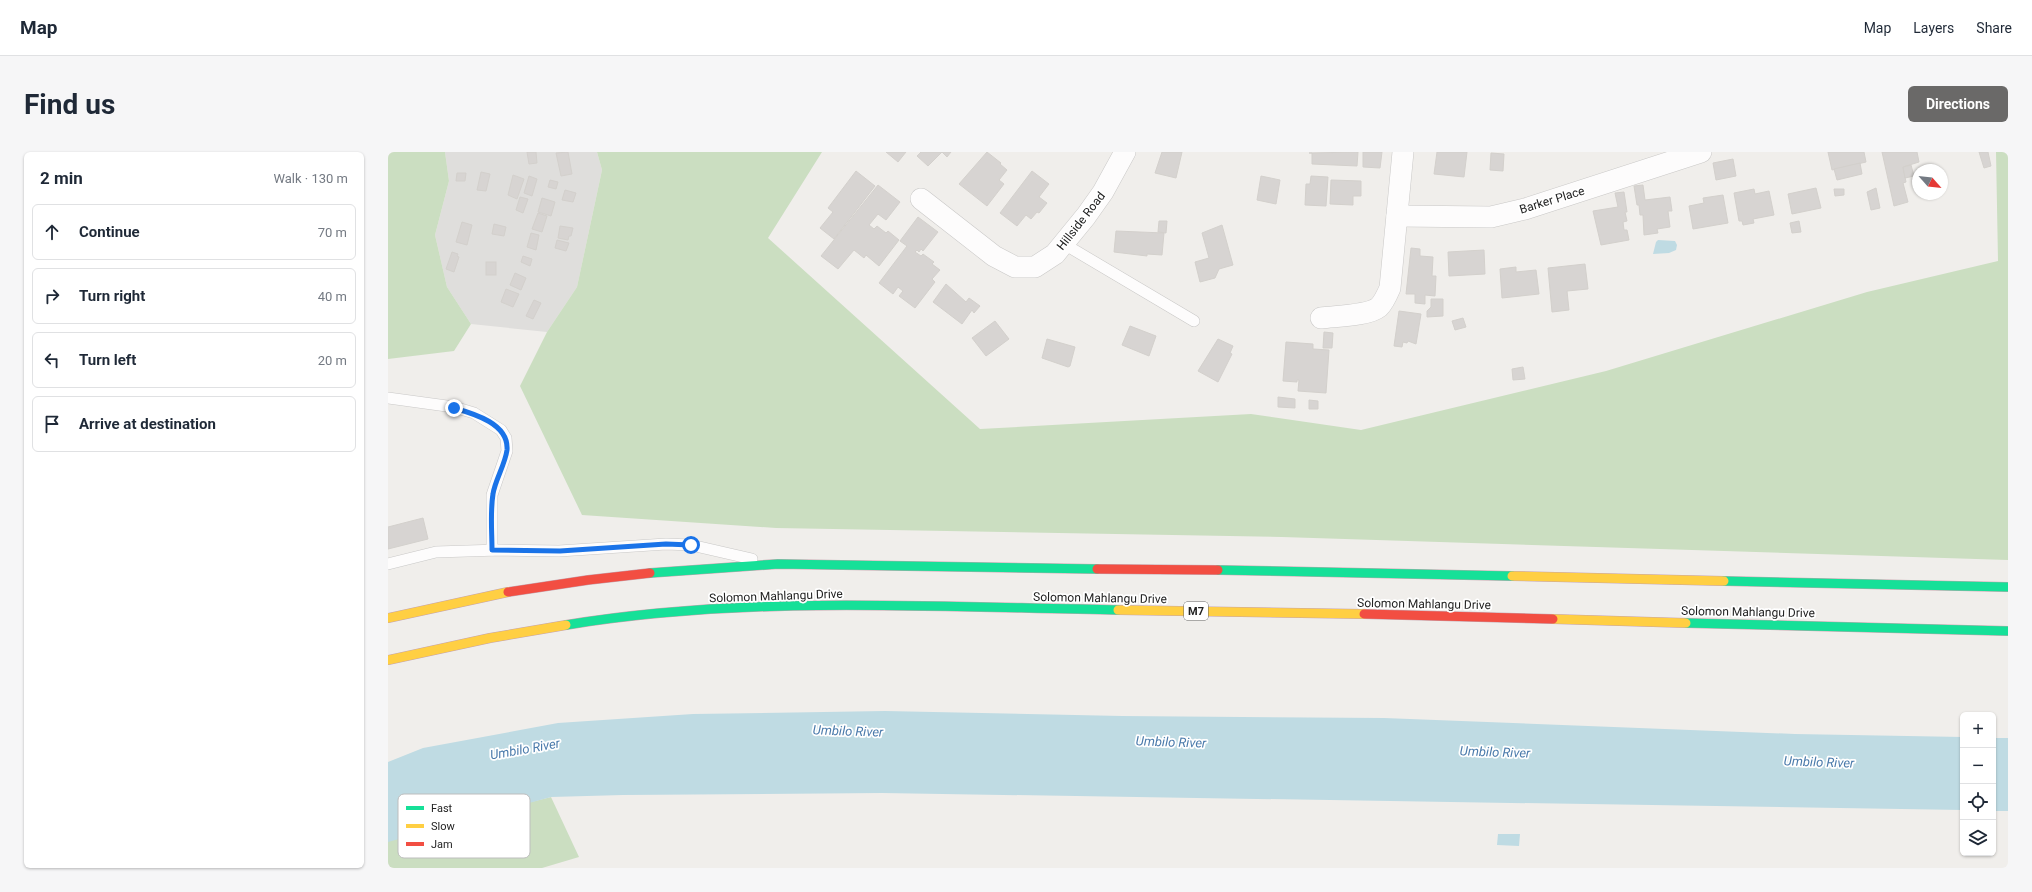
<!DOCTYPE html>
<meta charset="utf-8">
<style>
:root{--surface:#fff;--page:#f6f6f7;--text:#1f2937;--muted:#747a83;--line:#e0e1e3;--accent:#6a6968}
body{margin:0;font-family:Roboto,sans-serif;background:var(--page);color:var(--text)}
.controls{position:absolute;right:12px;bottom:12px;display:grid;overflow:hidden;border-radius:6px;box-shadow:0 1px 3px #0004}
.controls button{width:36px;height:36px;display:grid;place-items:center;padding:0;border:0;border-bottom:1px solid var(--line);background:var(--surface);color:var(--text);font:20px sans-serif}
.compass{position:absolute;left:1524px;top:12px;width:36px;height:36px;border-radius:50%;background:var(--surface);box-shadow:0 1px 3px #0004;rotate:117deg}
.stop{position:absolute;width:12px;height:12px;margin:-9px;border:3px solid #1a73e8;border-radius:50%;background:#fff}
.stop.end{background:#1a73e8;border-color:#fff;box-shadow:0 1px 4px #0008}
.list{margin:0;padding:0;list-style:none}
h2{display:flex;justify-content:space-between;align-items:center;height:52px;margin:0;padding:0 16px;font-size:17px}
h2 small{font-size:13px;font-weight:400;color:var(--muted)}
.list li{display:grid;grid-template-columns:26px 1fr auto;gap:12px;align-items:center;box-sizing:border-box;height:56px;margin:0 8px 8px;padding:0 8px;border:1px solid var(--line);border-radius:6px}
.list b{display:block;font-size:15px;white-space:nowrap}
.list em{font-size:13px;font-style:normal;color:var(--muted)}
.icon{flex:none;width:22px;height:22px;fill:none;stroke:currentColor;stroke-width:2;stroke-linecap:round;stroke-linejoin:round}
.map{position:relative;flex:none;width:1620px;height:716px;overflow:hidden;border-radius:6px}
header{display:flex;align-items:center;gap:24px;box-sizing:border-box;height:56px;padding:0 20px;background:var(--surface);border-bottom:1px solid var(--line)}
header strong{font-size:19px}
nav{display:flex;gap:22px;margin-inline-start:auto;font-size:14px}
.intro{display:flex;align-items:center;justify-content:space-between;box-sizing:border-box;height:96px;padding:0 24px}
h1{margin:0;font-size:28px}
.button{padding:10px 18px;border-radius:6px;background:var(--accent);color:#fff;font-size:14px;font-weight:700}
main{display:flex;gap:24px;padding:0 24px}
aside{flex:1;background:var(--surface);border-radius:6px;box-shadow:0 1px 3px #0004}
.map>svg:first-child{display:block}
.residential{fill:#dfdedc}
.forest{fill:#cbdec1}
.water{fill:#bfdbe3}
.building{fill:#d7d4d2;stroke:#d3d0cc}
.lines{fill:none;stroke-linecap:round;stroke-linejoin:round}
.lane-casing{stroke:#c9c8c7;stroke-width:12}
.street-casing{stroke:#c9c8c7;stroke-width:22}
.fast-casing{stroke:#c5a2ac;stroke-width:10}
.slow-casing{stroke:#c5a2ac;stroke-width:10}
.jam-casing{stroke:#c5a2ac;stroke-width:10}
.lane{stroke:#fdfcfc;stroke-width:11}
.street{stroke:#fdfcfc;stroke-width:21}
.fast{stroke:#16e098;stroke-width:9}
.slow{stroke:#ffcf43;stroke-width:9}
.jam{stroke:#f24e42;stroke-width:9}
.route{stroke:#1a73e8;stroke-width:5}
.labels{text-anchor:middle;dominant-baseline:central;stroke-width:3.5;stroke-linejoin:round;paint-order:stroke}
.shield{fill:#fff;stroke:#646464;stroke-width:1}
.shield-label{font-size:11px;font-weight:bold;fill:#222}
.street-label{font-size:12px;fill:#222;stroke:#fff}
.water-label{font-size:13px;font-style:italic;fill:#4a7aab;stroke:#fff}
.key{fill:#fff;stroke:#bdbdbd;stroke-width:1}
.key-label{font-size:11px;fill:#222}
</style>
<header>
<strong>Map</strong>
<nav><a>Map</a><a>Layers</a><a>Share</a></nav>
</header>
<div class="intro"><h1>Find us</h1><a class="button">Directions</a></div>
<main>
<aside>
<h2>2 min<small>Walk · 130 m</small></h2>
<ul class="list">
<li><svg class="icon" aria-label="ahead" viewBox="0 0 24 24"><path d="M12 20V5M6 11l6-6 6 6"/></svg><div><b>Continue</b></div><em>70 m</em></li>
<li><svg class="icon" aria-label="right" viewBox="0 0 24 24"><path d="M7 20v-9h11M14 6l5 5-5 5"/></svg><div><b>Turn right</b></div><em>40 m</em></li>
<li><svg class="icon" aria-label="left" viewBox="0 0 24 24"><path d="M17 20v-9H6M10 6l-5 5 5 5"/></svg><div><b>Turn left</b></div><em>20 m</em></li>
<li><svg class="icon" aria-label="arrive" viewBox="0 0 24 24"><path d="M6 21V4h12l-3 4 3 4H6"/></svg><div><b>Arrive at destination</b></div></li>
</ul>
</aside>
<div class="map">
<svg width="1620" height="716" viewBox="0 0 1620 716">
<rect width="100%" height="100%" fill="#f0eeeb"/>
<polygon class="residential" points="57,0 209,0 214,18 189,135 159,180 83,172 59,135 47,83 61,29"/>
<g class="forest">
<polygon points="0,0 57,0 61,29 47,83 59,135 83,172 66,199 0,207"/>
<polygon points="209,0 434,0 380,86 592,277 863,262 973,278 1218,219 1479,140 1610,109 1608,0 1620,0 1620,408 894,385 388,376 194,363 132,234 159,180 189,135 214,18"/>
<polygon points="163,645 191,705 154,716 0,716 0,686"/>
</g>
<g class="water">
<polygon points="1270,88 1287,89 1289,93 1288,98 1281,101 1265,102 1268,90"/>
<polygon points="497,559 734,564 996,566 1407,582 1575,585 1575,658 494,641 235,643 163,645 0,690 0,610 35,596 170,571 305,562"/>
<rect x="1605" y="586" width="15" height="73"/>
<polygon points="1110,682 1132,682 1131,694 1109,693"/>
</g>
<g class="building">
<polygon points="139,0 148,0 149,11 141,12"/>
<polygon points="180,0 184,22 173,24 168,1"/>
<polygon points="498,0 518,0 510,10"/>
<polygon points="533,0 554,0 540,14 529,4"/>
<polygon points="554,0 563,0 559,5"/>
<polygon points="599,0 613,11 612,12 619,18 611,28 616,32 599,54 571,32"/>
<polygon points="774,0 794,0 788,26 767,21"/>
<polygon points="970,0 969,14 924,12 924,1 921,1"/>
<polygon points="975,0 994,0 992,16 975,15"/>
<polygon points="1049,0 1079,0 1076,25 1046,22"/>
<polygon points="1440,0 1476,0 1478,10 1444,18"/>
<polygon points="1494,0 1529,0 1531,10 1515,15 1518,30 1515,31 1520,50 1506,54"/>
<polygon points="1591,0 1600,0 1603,14 1596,16"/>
<polygon points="1103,1 1116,2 1115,19 1102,18"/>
<polygon points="1345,7 1348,24 1328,28 1325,11"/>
<polygon points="1472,11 1474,22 1449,28 1446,17"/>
<polygon points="1523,13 1526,24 1517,26 1515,15"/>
<polygon points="468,19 487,34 446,87 432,76 445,60 440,56"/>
<polygon points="644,19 661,32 651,45 659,51 651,61 649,60 643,67 638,63 629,74 612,61"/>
<polygon points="93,20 102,22 98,39 89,38"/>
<polygon points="69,21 78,21 77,29 68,29"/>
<polygon points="125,23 136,27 129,47 120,43"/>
<polygon points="141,24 149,27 144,44 136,41"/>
<polygon points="873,24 892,28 888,52 869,48"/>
<polygon points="923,24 940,25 938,54 917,53 918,32 922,32"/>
<polygon points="1530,26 1530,36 1526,37 1525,27"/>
<polygon points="162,28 170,30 168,37 160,35"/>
<polygon points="943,28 973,29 973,44 965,44 965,53 942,52"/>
<polygon points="490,33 512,50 498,68 490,62 481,73 486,77 489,74 498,81 500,79 511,88 491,114 478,103 476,106 466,98 450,117 433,104"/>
<polygon points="1255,33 1257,48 1282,45 1284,59 1280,59 1282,75 1269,77 1270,81 1256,83 1255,63 1252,63 1251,53 1249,53 1246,34"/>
<polygon points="1428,36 1433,56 1404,62 1400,42"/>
<polygon points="1488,36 1492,56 1483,58 1479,40"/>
<polygon points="1366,37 1367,42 1381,39 1386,63 1365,67 1366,71 1355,73 1354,69 1351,69 1346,41"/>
<polygon points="1446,37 1456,37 1456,43 1447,44"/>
<polygon points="177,38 188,41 185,50 174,48"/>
<polygon points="1236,40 1239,60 1237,60 1239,69 1235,70 1236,78 1239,78 1241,88 1213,93 1205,59 1230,55 1227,41"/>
<polygon points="1335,43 1340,71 1305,77 1301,54 1316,51 1315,46"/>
<polygon points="132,45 140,47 135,61 128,58"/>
<polygon points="154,46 167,50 163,64 150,60"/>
<polygon points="150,61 159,64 154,80 144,77"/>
<polygon points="530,65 550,80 535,99 533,97 531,100 529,98 527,100 533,104 535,102 546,110 544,112 552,118 544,127 547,130 527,156 511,144 515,139 510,135 505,142 491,131 519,94 512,89"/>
<polygon points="771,69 779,69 778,81 770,80"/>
<polygon points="1411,69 1413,80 1404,81 1402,71"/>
<polygon points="74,70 84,73 79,93 68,90"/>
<polygon points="106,72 118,75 116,84 104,82"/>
<polygon points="834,73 845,113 831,117 827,126 812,130 807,110 821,106 814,81"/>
<polygon points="172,74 185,76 183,84 181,84 180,88 170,86"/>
<polygon points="728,79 776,81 774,103 759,102 759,104 726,100"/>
<polygon points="143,81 151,83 148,98 139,95"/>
<polygon points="169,88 181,91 178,99 167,96"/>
<polygon points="1023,96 1032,97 1032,104 1045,105 1044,124 1048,124 1047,144 1037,143 1037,152 1027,151 1027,142 1018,142"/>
<polygon points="1096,98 1097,122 1061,124 1060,100"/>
<polygon points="64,100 70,102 69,104 71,105 66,120 58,117"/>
<polygon points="135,104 144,107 142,114 133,110"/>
<rect x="98" y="110" width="10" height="13"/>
<polygon points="1197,112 1200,137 1179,139 1181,158 1164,160 1160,116"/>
<polygon points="1128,115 1128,120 1148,118 1151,142 1114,146 1112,117"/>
<polygon points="127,121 138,126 133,138 122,133"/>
<polygon points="558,132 578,150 581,146 592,154 586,161 584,158 574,172 545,150"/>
<polygon points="118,137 131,142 125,155 113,150"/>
<polygon points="1043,147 1055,147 1055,164 1039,165 1039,159 1043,155"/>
<polygon points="146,148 153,151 145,167 138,164"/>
<polygon points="1011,159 1033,162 1028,192 1020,189 1019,191 1015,190 1014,195 1006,194"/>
<polygon points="1075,166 1078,175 1067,178 1064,169"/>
<polygon points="607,169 621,187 598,204 584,186"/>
<polygon points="742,174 768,184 761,204 734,193"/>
<polygon points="936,180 945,181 944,196 935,196"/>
<polygon points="659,187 687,195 682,214 680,215 654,206"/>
<polygon points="830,187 845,194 842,201 844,202 830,230 810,219"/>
<polygon points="898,190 925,192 925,197 941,198 938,241 910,239 911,228 909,228 909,230 895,229"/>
<polygon points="1135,215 1137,227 1125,228 1124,217"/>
<polygon points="890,245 907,247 907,256 890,255"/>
<polygon points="921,248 930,249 930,257 921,257"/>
<polygon points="35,366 40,387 0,397 0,375"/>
</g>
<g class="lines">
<defs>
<g id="lane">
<polyline points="676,92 806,169"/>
<polyline points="0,246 66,255 86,261 113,278 118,286 119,299 104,343 104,398"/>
<polyline points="0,412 48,400 111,398 171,399 278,392 303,393 364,407"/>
</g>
<g id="street">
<polyline points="533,47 606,104 627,115 647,115 667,102 698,64 715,40 737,0"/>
<polyline points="1009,64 1103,65 1137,57 1313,0"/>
<path d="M933 166C947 164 980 164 991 155 996 150 999 143 1002 136L1015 0"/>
</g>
<g id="fast">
<polyline points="830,418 1124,424"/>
<polyline points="262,421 390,412 709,417"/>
<polyline points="1336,429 1620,435"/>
<polyline points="1298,471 1620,479"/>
<path d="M178 473C360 443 547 455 730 458"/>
</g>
<g id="slow">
<polyline points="1124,424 1336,429"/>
<polyline points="730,458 976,462"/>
<polyline points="0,466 120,440"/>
<polyline points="1165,467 1298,471"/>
<polyline points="0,508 102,486 178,473"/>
</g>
<g id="jam">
<polyline points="709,417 830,418"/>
<polyline points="120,440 200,428 262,421"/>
<polyline points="976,462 1165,467"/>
</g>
</defs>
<use href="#lane" class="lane-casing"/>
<use href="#street" class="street-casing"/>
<use href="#fast" class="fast-casing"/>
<use href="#slow" class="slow-casing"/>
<use href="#jam" class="jam-casing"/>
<use href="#lane" class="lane"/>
<use href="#street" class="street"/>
<use href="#fast" class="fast"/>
<use href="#slow" class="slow"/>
<use href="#jam" class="jam"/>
</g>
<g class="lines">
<path class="route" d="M66 256C87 262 121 272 119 298 117 313 107 328 105 342 102 360 104 380 104 398L172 399 278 392 303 393"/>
</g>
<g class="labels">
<rect class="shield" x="796" y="450" width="24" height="18" rx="3"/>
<g class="shield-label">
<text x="808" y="459">M7</text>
</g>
<g class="street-label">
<text transform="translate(1164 48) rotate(-17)">Barker Place</text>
<text transform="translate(693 69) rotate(-52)">Hillside Road</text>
<text transform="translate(388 444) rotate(-2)">Solomon Mahlangu Drive</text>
<text transform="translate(712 446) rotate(1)">Solomon Mahlangu Drive</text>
<text transform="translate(1036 452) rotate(1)">Solomon Mahlangu Drive</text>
<text transform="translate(1360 460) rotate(1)">Solomon Mahlangu Drive</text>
</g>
<g class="water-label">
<text transform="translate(460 579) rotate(2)">Umbilo River</text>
<text transform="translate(783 590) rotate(2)">Umbilo River</text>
<text transform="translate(137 597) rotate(-10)">Umbilo River</text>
<text transform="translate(1107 600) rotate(2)">Umbilo River</text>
<text transform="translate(1431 610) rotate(2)">Umbilo River</text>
</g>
</g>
<rect x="10" y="642" width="132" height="64" rx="6" class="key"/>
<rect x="18" y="654" width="18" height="4" fill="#16e098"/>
<rect x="18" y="672" width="18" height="4" fill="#ffcf43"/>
<rect x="18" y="690" width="18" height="4" fill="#f24e42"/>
<g class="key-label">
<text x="43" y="660">Fast</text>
<text x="43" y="678">Slow</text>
<text x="43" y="696">Jam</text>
</g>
</svg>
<div class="controls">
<button>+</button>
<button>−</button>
<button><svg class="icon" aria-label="locate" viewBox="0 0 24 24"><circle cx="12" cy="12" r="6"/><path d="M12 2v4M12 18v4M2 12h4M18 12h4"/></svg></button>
<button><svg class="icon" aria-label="layers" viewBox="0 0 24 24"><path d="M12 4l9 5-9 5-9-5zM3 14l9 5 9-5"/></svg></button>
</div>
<svg class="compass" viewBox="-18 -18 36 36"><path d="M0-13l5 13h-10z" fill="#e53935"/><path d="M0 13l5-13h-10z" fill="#747a83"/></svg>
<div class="stop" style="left:303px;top:393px"></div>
<div class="stop end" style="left:66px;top:256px"></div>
</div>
</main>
